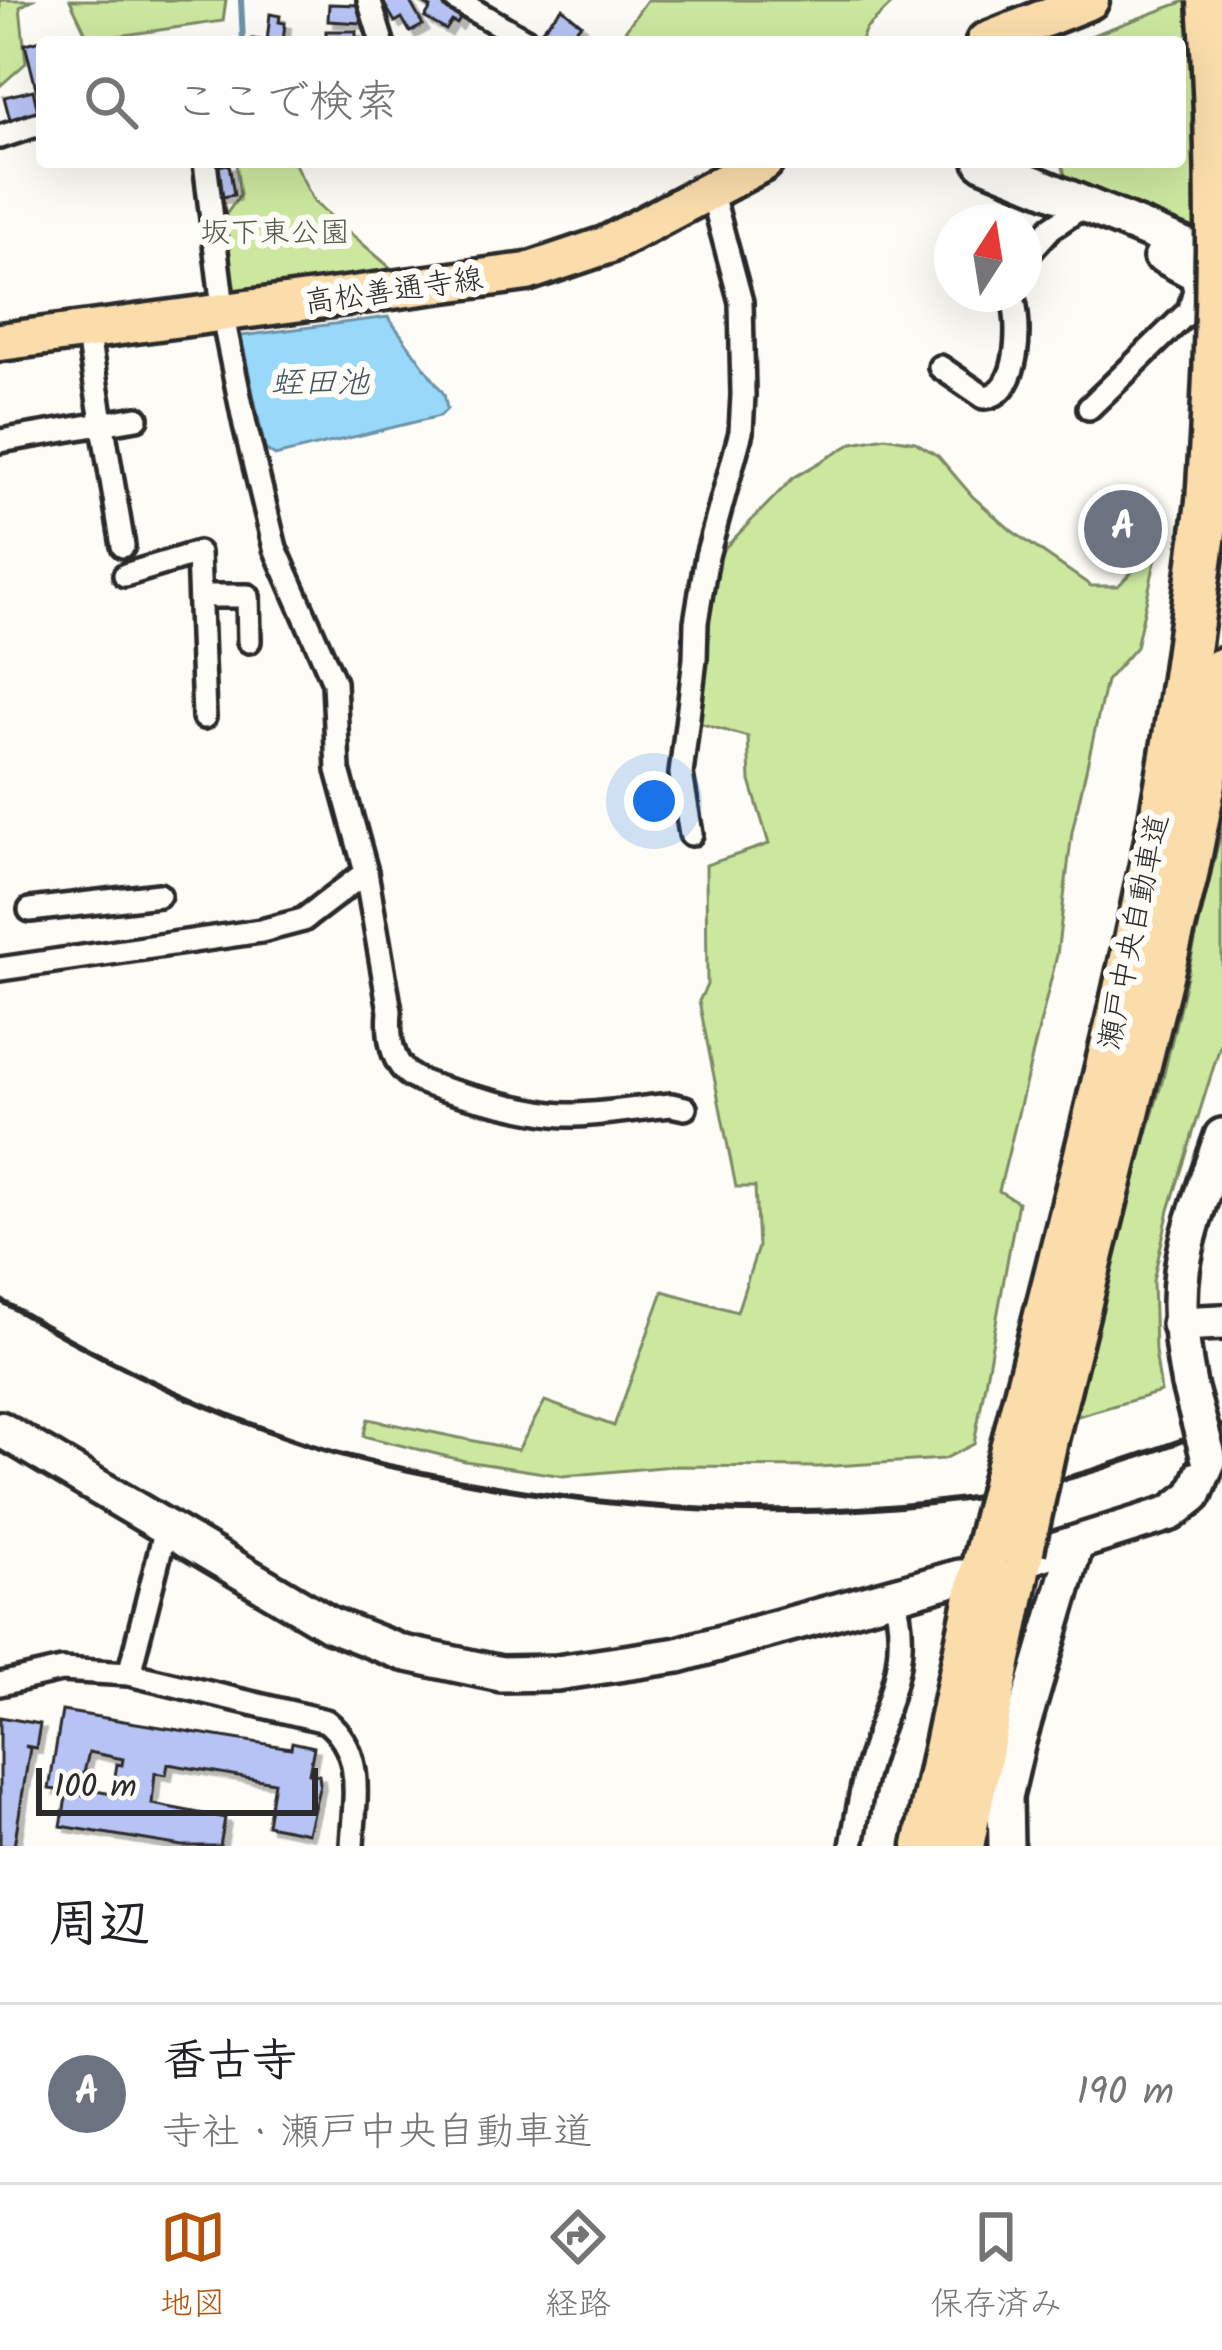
<!DOCTYPE html>
<html lang="ja">
<meta charset="utf-8">
<style>
:root{--surface:#fff;--page:#f2f2f2;--text:#202124;--muted:#757577;--line:#e0e0e0;--accent:#b45309}
body{margin:0;font-family:Kalam,"Klee One",sans-serif;background:var(--page);color:var(--text)}
.compass{position:absolute;left:934px;top:204px;width:108px;height:108px;border-radius:50%;background:var(--surface);box-shadow:0 12px 48px #0002;rotate:12deg}
.scale{position:absolute;left:36px;bottom:30px;width:282px;box-sizing:border-box;padding-left:12px;border:6px solid #2b2b2b;border-top:0;font-size:33px;line-height:42px;white-space:nowrap;color:#2b2b2b;-webkit-text-stroke:9px #fdfcf7;paint-order:stroke}
.you{position:absolute;left:654px;top:801px;width:42px;height:42px;margin:-30px;border:9px solid #fff;border-radius:50%;background:#1a73e8;box-shadow:0 0 0 18px #1a73e833}
.badge{display:grid;place-items:center;width:78px;height:78px;border-radius:50%;background:var(--accent);color:#fff;font-size:39px;font-weight:700}
.pin{position:absolute;translate:-50% -50%;border:6px solid #fff;box-shadow:0 3px 12px #0006}
.list{margin:0;padding:0;list-style:none}
h2{display:flex;justify-content:space-between;align-items:center;height:156px;margin:0;padding:0 48px;font-size:51px}
h2 small{font-size:39px;font-weight:400;color:var(--muted)}
.list li{display:grid;grid-template-columns:78px 1fr auto;gap:36px;align-items:center;box-sizing:border-box;height:180px;padding:0 48px;border-top:3px solid var(--line)}
.list b{display:block;font-size:45px;white-space:nowrap}
.list p{margin:0;font-size:39px;white-space:nowrap;color:var(--muted)}
.list em{font-size:39px;font-style:normal;color:var(--muted)}
.icon{flex:none;width:66px;height:66px;fill:none;stroke:currentColor;stroke-width:2;stroke-linecap:round;stroke-linejoin:round}
.map{position:relative;flex:none;width:1222px;height:1846px;overflow:hidden}
.search{position:absolute;background:var(--surface);box-shadow:0 12px 48px #0002;left:36px;right:36px;top:36px;height:132px;display:flex;align-items:center;gap:30px;box-sizing:border-box;padding:0 42px;border-radius:12px;color:var(--muted);font-size:45px}
.sheet{height:336px;background:var(--surface)}
nav{display:flex;justify-content:space-around;align-items:center;box-sizing:border-box;height:168px;border-top:3px solid var(--line);background:var(--surface);font-size:33px;color:var(--muted)}
nav a{display:grid;justify-items:center;gap:6px}
nav .on{color:var(--accent)}
.map>svg:first-child{display:block}
.green{fill:#cce89f;stroke:#7c8a65;stroke-width:3}
.water{fill:#98d9fa;stroke:#6c93a7;stroke-width:3}
.lines{fill:none;stroke-linecap:round;stroke-linejoin:round}
.stream{stroke:#6c93a7;stroke-width:6}
.building{fill:#b7c3f4;stroke:#2b2b2b;stroke-width:3;filter:url(#shadow)}
.street-casing{stroke:#2b2b2b;stroke-width:30}
.secondary-casing{stroke:#2b2b2b;stroke-width:42}
.primary-casing{stroke:#2b2b2b;stroke-width:45}
.highway-casing{stroke:#2b2b2b;stroke-width:51}
.street{stroke:#fdfcf7;stroke-width:21}
.secondary{stroke:#fdfcf7;stroke-width:33}
.primary{stroke:#faddab;stroke-width:36}
.highway{stroke:#faddab;stroke-width:42}
.rail{stroke:#2b2b2b;stroke-width:6}
.secondary-bridge-casing{stroke:#2b2b2b;stroke-width:42;stroke-linecap:butt}
.highway-bridge-casing{stroke:#2b2b2b;stroke-width:51;stroke-linecap:butt}
.secondary-bridge{stroke:#fdfcf7;stroke-width:33}
.highway-bridge{stroke:#faddab;stroke-width:42}
.labels{text-anchor:middle;dominant-baseline:central;stroke-width:12;stroke-linejoin:round;paint-order:stroke}
.park-label{font-size:30px;fill:#535a48;stroke:#fdfcf7}
.street-label{font-size:30px;fill:#2b2b2b;stroke:#fdfcf7}
.water-label{font-size:33px;font-style:italic;fill:#46565f;stroke:#fdfcf7}
</style>
<div class="map">
<svg width="1222" height="1846" viewBox="0 0 1222 1846">
<defs>
<filter id="shadow"><feDropShadow dx="5.5" dy="5.5" stdDeviation="0" flood-color="#0004"/></filter>
</defs>
<rect width="100%" height="100%" fill="#fdfcf7"/>
<filter id="ink" filterUnits="userSpaceOnUse"><feTurbulence type="fractalNoise" baseFrequency=".00833" numOctaves="2"/><feDisplacementMap in="SourceGraphic" scale="24" xChannelSelector="R" yChannelSelector="G"/><feConvolveMatrix kernelMatrix="1 2 1 2 8 2 1 2 1" color-interpolation-filters="sRGB"/></filter>
<g filter="url(#ink)">
<g class="green">
<polygon points="0,0 32,0 20,7 26,63 0,86"/>
<polygon points="70,0 226,0 223,21 89,40"/>
<polygon points="647,0 896,0 866,29 860,42 662,42 660,36 617,42"/>
<polygon points="1188,0 1222,0 1222,240 1065,176 1062,162 1180,162 1180,42 1074,42"/>
<polygon points="236,162 294,162 314,202 393,270 230,292 219,224 240,195"/>
<polygon points="885,437 915,442 938,456 973,497 1012,531 1091,586 1118,586 1159,544 1136,647 1106,681 1072,832 1057,955 999,1191 1018,1202 974,1444 944,1459 818,1467 672,1466 563,1476 465,1461 363,1436 368,1419 518,1450 545,1401 614,1426 663,1291 737,1312 758,1247 755,1187 736,1187 699,1001 707,985 706,865 769,844 750,781 748,737 695,722 707,611 719,554 793,478 853,443"/>
<polygon points="1222,827 1222,1040 1169,1210 1153,1281 1155,1351 1161,1392 1064,1420 1163,1078"/>
</g>
<polygon class="water" points="388,317 444,394 447,409 440,416 275,456 265,449 241,336"/>
<g class="lines">
<polyline class="stream" points="241,0 243,42"/>
</g>
<g class="building">
<polygon points="382,0 409,0 423,25 410,32 402,18 395,22"/>
<polygon points="418,0 443,0 464,12 457,24 452,21 446,30 425,18 431,8"/>
<polygon points="329,4 359,5 363,10 362,23 328,21"/>
<polygon points="562,8 581,24 572,34 582,42 549,42 539,33"/>
<polygon points="270,14 280,16 279,22 285,23 283,42 251,42 252,39 267,41"/>
<rect x="326" y="31" width="30" height="11"/>
<polygon points="49,38 50,42 42,42 40,104 25,44"/>
<polygon points="33,90 38,112 10,120 4,97"/>
<polygon points="229,164 234,195 210,199 206,168"/>
<polygon points="1118,505 1146,539 1128,554 1099,520"/>
<polygon points="62,1711 291,1748 292,1742 314,1747 309,1773 319,1775 320,1784 308,1833 267,1825 274,1782 168,1764 166,1775 155,1773 152,1804 225,1818 220,1846 182,1846 61,1826 67,1792 82,1795 84,1789 112,1794 117,1764 122,1765 123,1759 89,1752 79,1793 49,1789"/>
<polygon points="0,1717 40,1724 36,1748 25,1746 30,1748 14,1846 0,1846"/>
</g>
<g class="lines">
<defs>
<g id="street">
<polyline points="369,0 382,42"/>
<polyline points="456,0 529,42"/>
<polyline points="0,137 42,123"/>
<path d="M205 162 226 332 245 425 275 548 334 682 338 770 366 872 390 1011C388 1035 391 1065 414 1078 435 1090 543 1116 569 1115 602 1115 637 1108 671 1105L685 1108"/>
<polyline points="1024,258 1051,228 1085,205"/>
<polyline points="87,331 123,546"/>
<path d="M940 367 984 397C1021 395 1021 321 1012 294"/>
<polyline points="1089,408 1189,311 1195,290 1192,278 1155,258 1164,238"/>
<polyline points="0,441 137,418"/>
<polyline points="125,575 198,553 204,717"/>
<polyline points="201,596 248,596 249,641"/>
<polyline points="691,834 681,774 695,659 696,622 707,556 741,432 743,395 741,302 715,205 706,194"/>
<polyline points="30,910 159,895"/>
<polyline points="0,969 261,931 303,920 366,872"/>
<polyline points="129,1674 166,1528"/>
<path d="M0 1684 61 1670 129 1674 326 1721C366 1753 354 1800 352 1846"/>
<path d="M852 1846C857 1818 861 1789 869 1762 885 1707 913 1655 894 1597"/>
</g>
<g id="secondary">
<polyline points="982,162 1222,261"/>
<polyline points="1179,1324 1222,1322"/>
<path d="M1189 1385C1167 1274 1187 1239 1222 1136"/>
<polyline points="0,1429 329,1624 403,1653 501,1674 557,1673 678,1655 960,1577"/>
<polyline points="1034,1556 1171,1513 1194,1495 1209,1459"/>
<polyline points="1006,1846 1005,1797 1018,1741 1076,1544"/>
</g>
<g id="primary">
<polyline points="985,42 1090,0"/>
<polyline points="0,342 527,272 607,245 764,162"/>
</g>
<g id="highway">
<polyline points="1046,1439 1186,875 1214,732 1222,670"/>
<path d="M1012 1449C1063 1248 1115 1048 1156 845 1178 731 1193 616 1208 502"/>
<polyline points="925,1846 985,1558"/>
<polyline points="962,1846 1022,1550"/>
</g>
</defs>
<use href="#street" class="street-casing"/>
<use href="#secondary" class="secondary-casing"/>
<use href="#primary" class="primary-casing"/>
<use href="#highway" class="highway-casing"/>
<use href="#street" class="street"/>
<use href="#secondary" class="secondary"/>
<use href="#primary" class="primary"/>
<use href="#highway" class="highway"/>
<path class="rail" d="M0 1300C94 1356 192 1405 295 1440 349 1459 407 1470 463 1481 634 1513 806 1522 978 1497 1060 1486 1145 1454 1222 1426"/>
<defs>
<polyline id="secondary-bridge" points="1189,1385 1209,1459"/>
<g id="highway-bridge">
<path d="M1208 502C1220 335 1222 167 1210 0"/>
<polyline points="1022,1550 1046,1439"/>
<polyline points="985,1558 1012,1449"/>
</g>
</defs>
<use href="#secondary-bridge" class="secondary-bridge-casing"/>
<use href="#highway-bridge" class="highway-bridge-casing"/>
<use href="#secondary-bridge" class="secondary-bridge"/>
<use href="#highway-bridge" class="highway-bridge"/>
</g>
</g>
<g class="labels">
<g class="park-label">
<text x="275" y="234">坂下東公園</text>
</g>
<g class="street-label">
<text transform="translate(394 292) rotate(-8)">高松善通寺線</text>
<text transform="translate(1135 932) rotate(-78)">瀬戸中央自動車道</text>
</g>
<g class="water-label">
<text x="320" y="384">蛭田池</text>
</g>
</g>
</svg>
<svg class="compass" viewBox="-18 -18 36 36"><path d="M0-13l5 13h-10z" fill="#e53935"/><path d="M0 13l5-13h-10z" fill="#757577"/></svg>
<div class="scale">100 m</div>
<div class="you"></div>
<div class="pin badge" style="left:1123px;top:529px;background:#6b7280">A</div>
<div class="search"><svg class="icon" aria-label="search" viewBox="0 0 24 24"><circle cx="10" cy="10" r="6"/><path d="M15 15l6 6"/></svg>ここで検索</div>
</div>
<section class="sheet">
<h2>周辺<small></small></h2>
<ul class="list">
<li><span class="badge" style="background:#6b7280">A</span><div><b>香古寺</b><p>寺社 · 瀬戸中央自動車道</p></div><em>190 m</em></li>
</ul>
</section>
<nav>
<a class="on"><svg class="icon" aria-label="map" viewBox="0 0 24 24"><path d="M3 6l6-2 6 2 6-2v14l-6 2-6-2-6 2zM9 4v14M15 6v14"/></svg>地図</a>
<a><svg class="icon" aria-label="directions" viewBox="0 0 24 24"><path d="M12 3l9 9-9 9-9-9zM9 14v-3h6M13 9l2 2-2 2"/></svg>経路</a>
<a><svg class="icon" aria-label="saved" viewBox="0 0 24 24"><path d="M7 4h10v16l-5-4-5 4z"/></svg>保存済み</a>
</nav>
